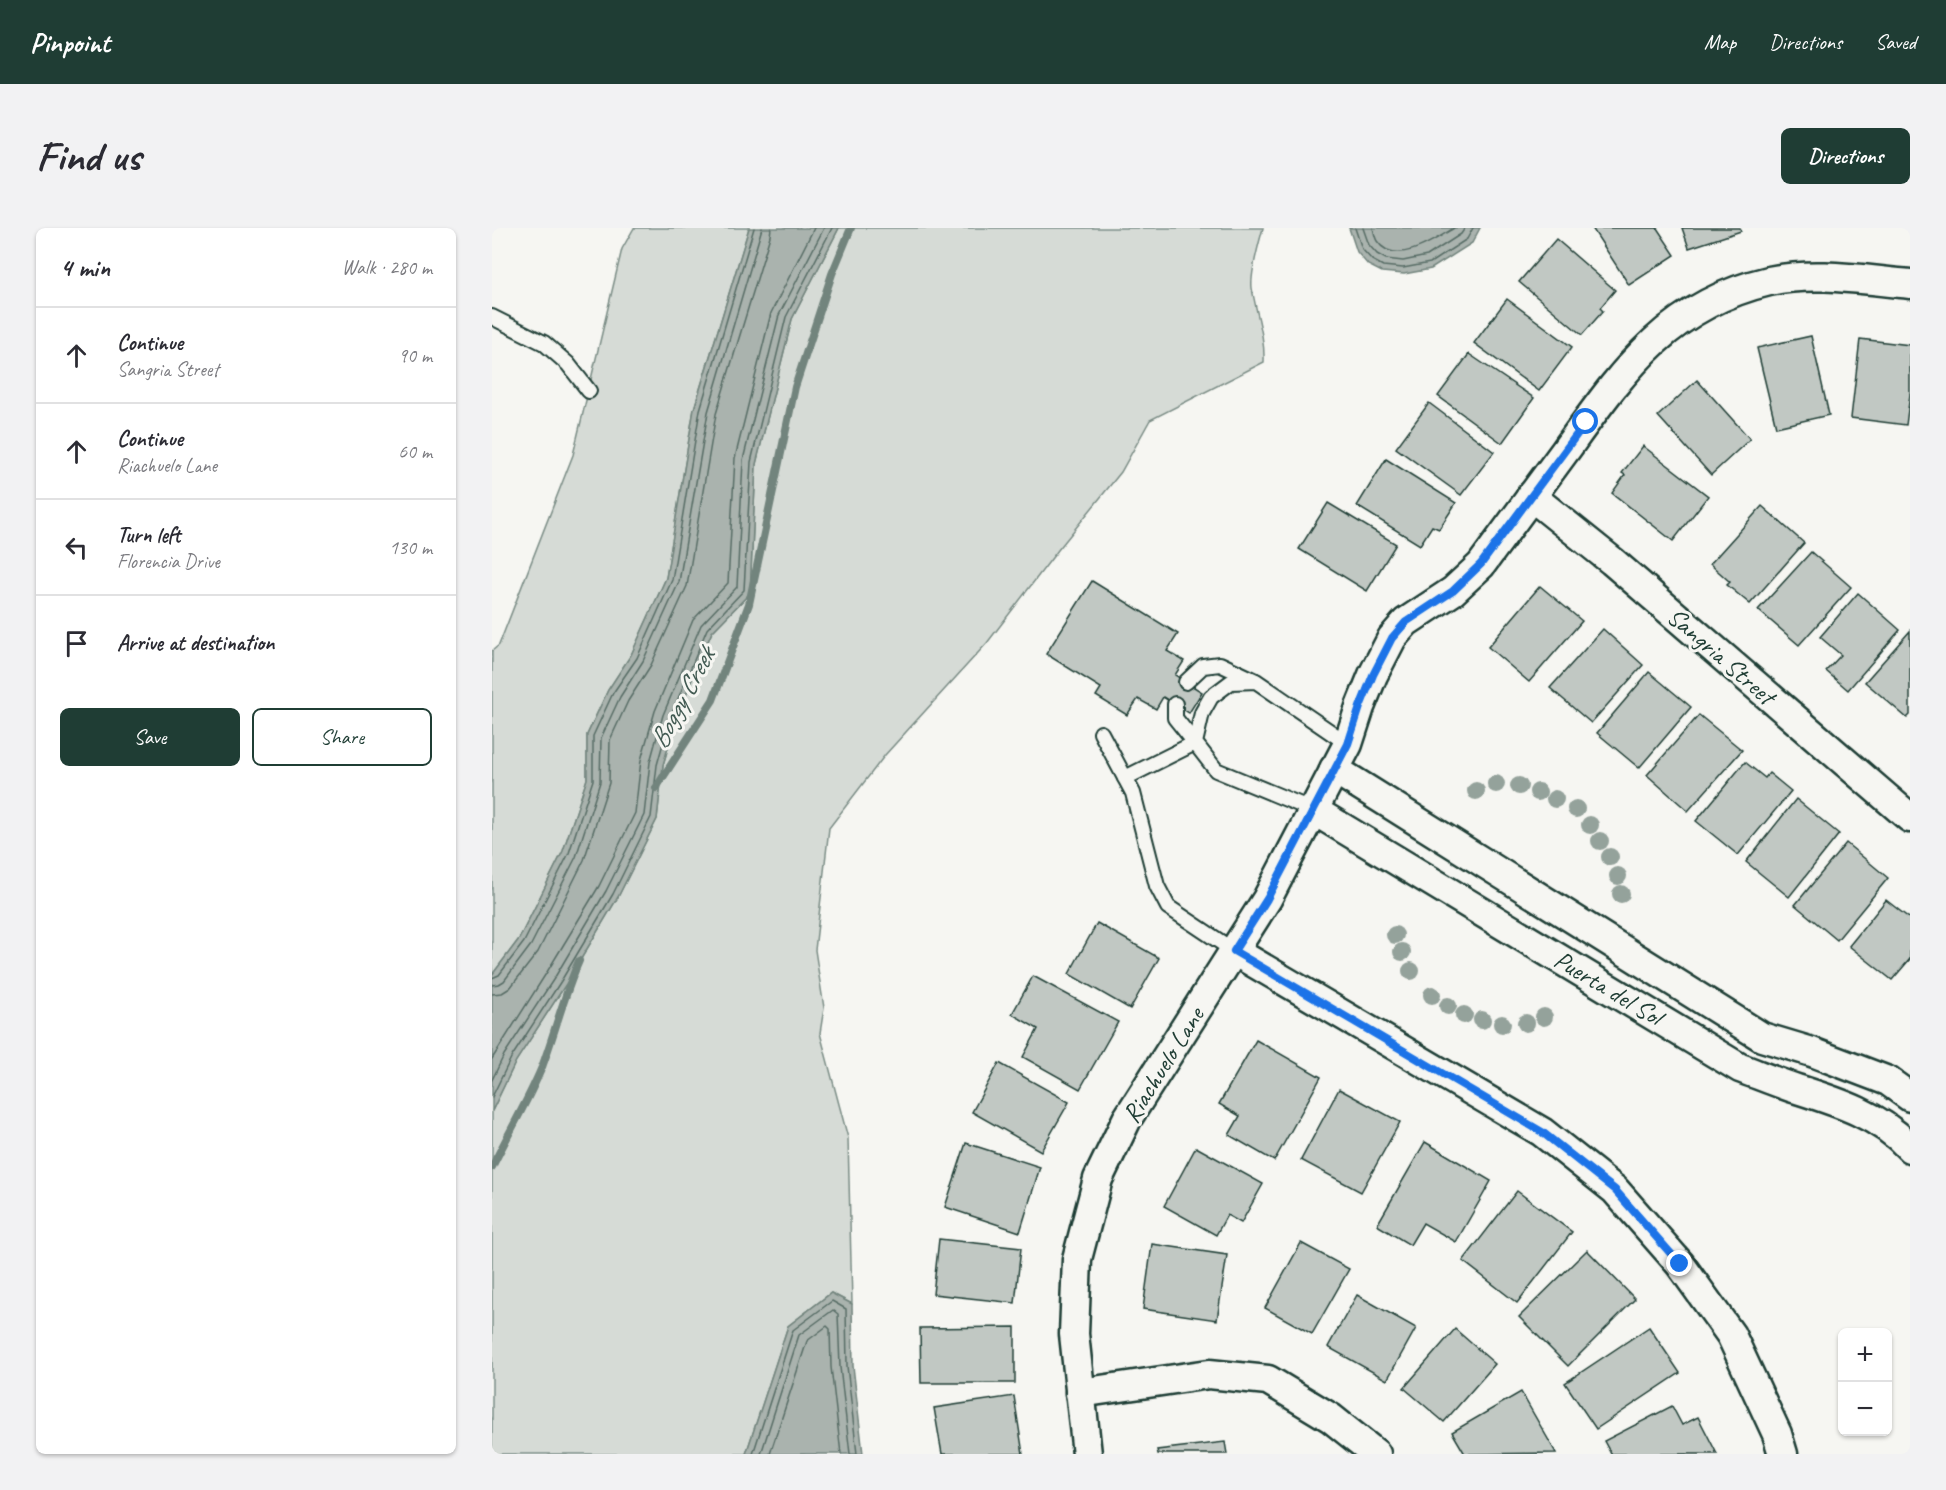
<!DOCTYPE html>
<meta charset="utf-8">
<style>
:root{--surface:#fff;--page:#f2f2f3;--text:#2b2b33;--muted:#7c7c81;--line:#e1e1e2;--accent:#1f3d34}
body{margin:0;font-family:Caveat,sans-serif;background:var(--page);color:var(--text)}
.controls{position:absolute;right:18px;bottom:18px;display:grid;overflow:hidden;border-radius:9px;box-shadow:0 2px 4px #0004}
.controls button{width:54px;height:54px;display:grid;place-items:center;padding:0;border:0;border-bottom:2px solid var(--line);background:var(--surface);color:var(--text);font:30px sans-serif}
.stop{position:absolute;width:18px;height:18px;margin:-14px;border:4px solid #1a73e8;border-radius:50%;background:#fff}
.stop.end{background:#1a73e8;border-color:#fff;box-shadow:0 2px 6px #0008}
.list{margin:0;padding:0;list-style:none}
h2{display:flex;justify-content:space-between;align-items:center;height:78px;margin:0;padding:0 24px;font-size:26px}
h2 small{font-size:20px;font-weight:400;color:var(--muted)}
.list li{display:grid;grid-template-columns:39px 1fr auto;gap:18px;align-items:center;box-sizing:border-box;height:96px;padding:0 24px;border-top:2px solid var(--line)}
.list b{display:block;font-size:22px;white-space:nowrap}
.list p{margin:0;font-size:20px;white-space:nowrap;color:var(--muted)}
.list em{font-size:20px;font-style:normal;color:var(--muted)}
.actions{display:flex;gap:12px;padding:18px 24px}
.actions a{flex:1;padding:14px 0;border:2px solid var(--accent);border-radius:9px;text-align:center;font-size:21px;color:var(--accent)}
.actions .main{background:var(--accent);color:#fff}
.icon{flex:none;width:33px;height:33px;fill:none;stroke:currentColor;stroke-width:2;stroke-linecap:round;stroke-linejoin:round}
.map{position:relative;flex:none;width:1418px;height:1226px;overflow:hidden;border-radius:9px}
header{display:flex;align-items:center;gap:36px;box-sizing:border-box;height:84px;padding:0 30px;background:var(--accent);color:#fff}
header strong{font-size:28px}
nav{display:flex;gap:33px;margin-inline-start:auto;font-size:21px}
.intro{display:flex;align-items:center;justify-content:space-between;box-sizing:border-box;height:144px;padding:0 36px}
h1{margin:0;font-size:42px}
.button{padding:15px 27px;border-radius:9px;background:var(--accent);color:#fff;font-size:21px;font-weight:700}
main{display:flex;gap:36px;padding:0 36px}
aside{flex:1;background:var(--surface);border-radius:9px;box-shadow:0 2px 4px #0004}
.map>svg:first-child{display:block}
.green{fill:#d6dbd6;stroke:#7a8c85;stroke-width:1.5}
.water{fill:#aab3ae;stroke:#72847d;stroke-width:1.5}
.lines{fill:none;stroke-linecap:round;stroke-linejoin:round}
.shore{stroke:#576c65;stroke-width:1.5}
.stream{stroke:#72847d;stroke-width:8}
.building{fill:#c1c8c3;stroke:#1f3d34;stroke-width:1.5}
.service-casing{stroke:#1f3d34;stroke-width:18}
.minor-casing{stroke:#1f3d34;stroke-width:33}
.service{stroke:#f6f6f2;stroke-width:14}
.minor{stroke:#f6f6f2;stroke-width:28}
.tree{fill:#94a29b}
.route{stroke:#1a73e8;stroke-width:8}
.labels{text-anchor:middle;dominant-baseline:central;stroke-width:6;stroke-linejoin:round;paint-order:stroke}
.street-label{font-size:26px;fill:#1f3d34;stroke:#f6f6f2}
.water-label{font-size:27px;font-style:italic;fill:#425a52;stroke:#f6f6f2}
</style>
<header>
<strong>Pinpoint</strong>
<nav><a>Map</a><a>Directions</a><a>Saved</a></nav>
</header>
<div class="intro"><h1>Find us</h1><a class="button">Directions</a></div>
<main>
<aside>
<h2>4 min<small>Walk · 280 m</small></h2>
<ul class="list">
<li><svg class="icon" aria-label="ahead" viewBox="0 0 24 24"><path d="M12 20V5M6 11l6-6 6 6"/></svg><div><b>Continue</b><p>Sangria Street</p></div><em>90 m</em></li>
<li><svg class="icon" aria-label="ahead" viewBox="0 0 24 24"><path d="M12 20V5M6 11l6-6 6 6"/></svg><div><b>Continue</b><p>Riachuelo Lane</p></div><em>60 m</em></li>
<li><svg class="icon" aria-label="left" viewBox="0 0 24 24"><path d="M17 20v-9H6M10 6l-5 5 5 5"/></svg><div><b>Turn left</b><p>Florencia Drive</p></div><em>130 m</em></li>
<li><svg class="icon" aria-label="arrive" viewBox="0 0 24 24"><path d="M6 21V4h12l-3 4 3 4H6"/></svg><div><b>Arrive at destination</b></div></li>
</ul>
<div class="actions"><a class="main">Save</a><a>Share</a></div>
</aside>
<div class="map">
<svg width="1418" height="1226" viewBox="0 0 1418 1226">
<rect width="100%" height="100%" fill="#f6f6f2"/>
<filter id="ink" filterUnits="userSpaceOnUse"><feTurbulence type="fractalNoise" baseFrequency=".0167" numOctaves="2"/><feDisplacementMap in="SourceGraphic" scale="12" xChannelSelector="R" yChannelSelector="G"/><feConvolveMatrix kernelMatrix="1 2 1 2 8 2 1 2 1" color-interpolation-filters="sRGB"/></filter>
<g filter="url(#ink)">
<g class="green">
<polygon points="142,0 257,0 202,181 174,350 139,427 116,462 95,507 95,551 71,623 27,711 0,747 0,423 7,417 81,227 130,21"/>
<path d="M347 0H771C767 15 758 45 760 60 764 85 773 108 772 134L658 192 629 244 566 322 495 415 393 527 337 600 323 722 332 780 328 805 356 910 360 1076 339 1065 296 1098 254 1226H0V883L24 833 74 756 126 669 165 591 171 537 184 492 206 436 220 404 258 365 264 236 300 91Z"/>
</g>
<g class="water">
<polygon points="257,0 347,0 300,91 264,236 258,365 220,404 206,436 184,492 171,537 165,591 126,669 74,756 24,833 0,883 0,747 27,711 71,623 95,551 95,507 116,462 139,427 174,350 202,181"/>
<polygon points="857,0 988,0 980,15 939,41 912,46 890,44 876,37 865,24"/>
<polygon points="339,1065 360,1076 361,1138 371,1226 254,1226 296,1098"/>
</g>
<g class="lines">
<g class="shore">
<polyline points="863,0 870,21 880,32 891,38 911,40 938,35 975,11 981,0"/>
<polyline points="871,0 877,17 885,26 894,31 911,33 935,28 969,6 973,0"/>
<path d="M881 0C882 4 883 10 885 13 903 40 944 11 962 0"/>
<polyline points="0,750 7,747 32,714 77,625 101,552 101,508 121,465 145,430 180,352 208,182 262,0"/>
<polyline points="0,757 7,756 12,753 39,717 84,629 108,554 109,510 128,469 151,433 187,354 216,184 270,0"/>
<polyline points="0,766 10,765 18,760 46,724 92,632 117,555 118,512 136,473 159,437 195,358 224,186 278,8 279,0"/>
<polyline points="0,831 55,744 107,658 143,585 149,532 163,483 201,392 236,355 243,230 279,85 322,0"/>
<polyline points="0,852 12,827 63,749 114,663 152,587 158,534 171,487 209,397 245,359 251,232 287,87 332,0"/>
<polyline points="0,869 19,830 69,753 121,666 159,589 165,537 178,490 215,401 252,362 259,234 294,89 340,0"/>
<polyline points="261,1226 301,1102 340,1073 354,1081 355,1138 365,1226"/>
<polyline points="269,1226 307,1107 341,1082 346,1086 348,1139 358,1226"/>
<polyline points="278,1226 315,1113 335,1098 338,1101 339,1139 349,1226"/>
</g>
<g class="stream">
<polyline points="164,560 221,472 257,376 303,159 340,46 359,0"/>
<path d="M0 939C16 906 36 873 50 839 63 804 72 767 87 733"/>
</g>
</g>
<g class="building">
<polygon points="1100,0 1165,0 1183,27 1137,57"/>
<polygon points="1190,0 1248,0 1249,3 1197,20"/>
<polygon points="1064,11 1123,62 1108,80 1111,83 1090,107 1027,54"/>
<polygon points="1015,71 1080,119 1047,163 982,115"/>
<polygon points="1319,108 1337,187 1284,199 1265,120"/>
<polygon points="1368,111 1418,117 1418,166 1414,197 1359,190"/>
<polygon points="977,126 1042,170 1010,215 946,168"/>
<polygon points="1205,152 1258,211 1219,247 1166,188"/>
<polygon points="937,175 1002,224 969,267 904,220"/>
<polygon points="1151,218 1216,268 1181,313 1120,265 1133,247 1130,245"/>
<polygon points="894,231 964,275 947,301 940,298 928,317 865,278"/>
<polygon points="836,275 904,316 875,363 807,321"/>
<polygon points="1270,278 1312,315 1258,376 1235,357 1238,354 1218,336"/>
<polygon points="1319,324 1359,359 1307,417 1266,382"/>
<polygon points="600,353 686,406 675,423 692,433 683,447 710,464 697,485 671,469 664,481 646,471 635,487 604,468 609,460 554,426"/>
<polygon points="1048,358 1090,393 1037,454 996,419"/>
<polygon points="1366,365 1408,402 1356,462 1334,443 1349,427 1328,409"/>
<polygon points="1111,401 1151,437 1099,495 1058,460"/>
<polygon points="1418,403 1418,487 1415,490 1373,454"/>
<polygon points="1157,444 1199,479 1147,540 1105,505"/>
<polygon points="1207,487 1250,522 1196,583 1155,547"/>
<polygon points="1253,534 1273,550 1277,545 1299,563 1246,627 1204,593"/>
<polygon points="1304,571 1347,606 1297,669 1254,634"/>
<polygon points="1354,615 1396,650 1345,712 1303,677"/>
<polygon points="1394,672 1417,690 1418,689 1418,731 1400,752 1357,718"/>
<polygon points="605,695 667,730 638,781 577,746"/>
<polygon points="541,748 626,794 588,861 531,829 546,801 520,786"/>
<polygon points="764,812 829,849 782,933 737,907 748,888 727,876"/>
<polygon points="507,835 577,874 549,923 480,884"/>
<polygon points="847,861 908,894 869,964 809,932"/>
<polygon points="933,914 999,953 964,1014 931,995 918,1017 885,997"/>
<polygon points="474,915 548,939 528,1004 453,979"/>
<polygon points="704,919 771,956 749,995 735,987 724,1007 672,978"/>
<polygon points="1025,963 1080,1004 1025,1075 971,1033"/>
<polygon points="447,1011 529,1020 523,1075 441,1066"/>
<polygon points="809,1015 857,1041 820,1106 773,1080"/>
<polygon points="660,1016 735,1027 725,1092 651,1081"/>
<polygon points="1095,1022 1143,1071 1076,1138 1027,1089"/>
<polygon points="865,1067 924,1100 895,1152 836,1119"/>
<polygon points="523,1099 523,1155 429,1155 428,1100"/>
<polygon points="1157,1099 1188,1145 1104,1201 1073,1155"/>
<polygon points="963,1101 1003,1136 952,1194 912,1160"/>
<polygon points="1029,1164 1064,1225 973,1226 960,1204"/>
<polygon points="522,1168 531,1226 450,1226 442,1180"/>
<polygon points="1180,1178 1190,1197 1206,1189 1225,1226 1119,1226 1112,1213"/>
<polygon points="733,1214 735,1226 666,1226 665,1222"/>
</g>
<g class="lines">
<defs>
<g id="service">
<polyline points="0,89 52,115 76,136 97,163"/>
<polyline points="694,454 711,438 728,436 762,452"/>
<polyline points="609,505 641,565 665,658 676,679 742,723"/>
<polyline points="633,550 703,515 683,490 683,476"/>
<polyline points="821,582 724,542 703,515 710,485 719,469 739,454 764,453 856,516"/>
</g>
<g id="minor">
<polyline points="1039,268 1120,333 1418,590"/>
<polyline points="842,541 1270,809 1320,824 1396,853 1418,869"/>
<path d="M821 582 1248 840C1267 847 1286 855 1305 861 1346 874 1388 887 1418 920"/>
<polyline points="742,723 1050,904 1123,962 1188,1036 1239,1107 1285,1206 1291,1226"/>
<polyline points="588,1165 717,1146 776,1152 839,1190 884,1226"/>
<path d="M595 1226 582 1106 585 1031 606 951 635 891 775 671 856 516 868 479 881 447 900 410 914 394 961 363 989 337C1017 299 1045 261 1073 223 1131 143 1175 77 1277 53 1323 43 1372 52 1418 56"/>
</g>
</defs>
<use href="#service" class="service-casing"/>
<use href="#minor" class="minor-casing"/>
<use href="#service" class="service"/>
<use href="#minor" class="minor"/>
</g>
<g class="tree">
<circle cx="1004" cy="556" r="9"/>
<circle cx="1027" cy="558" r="9"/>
<circle cx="984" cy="563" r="9"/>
<circle cx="1046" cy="564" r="9"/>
<circle cx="1063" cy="571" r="9"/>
<circle cx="1084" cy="581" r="9"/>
<circle cx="1098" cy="597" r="9"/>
<circle cx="1108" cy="613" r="9"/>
<circle cx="1118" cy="629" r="9"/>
<circle cx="1126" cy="648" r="9"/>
<circle cx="1129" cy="666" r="9"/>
<circle cx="903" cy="707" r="9"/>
<circle cx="910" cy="724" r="9"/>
<circle cx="919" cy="743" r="9"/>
<circle cx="940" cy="767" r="9"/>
<circle cx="956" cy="778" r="9"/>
<circle cx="972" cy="787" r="9"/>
<circle cx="1052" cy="789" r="9"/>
<circle cx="990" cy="792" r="9"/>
<circle cx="1034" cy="795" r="9"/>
<circle cx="1010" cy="796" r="9"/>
</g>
</g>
<g class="lines" filter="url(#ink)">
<polyline class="route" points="1094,194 989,336 961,363 914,394 900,410 881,447 868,479 856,516 775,671 742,723 1050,904 1123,962 1188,1036"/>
</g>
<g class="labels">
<g class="street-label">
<text transform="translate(1229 428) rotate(41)">Sangria Street</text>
<text transform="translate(1116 760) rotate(31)">Puerta del Sol</text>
<text transform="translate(671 837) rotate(-58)">Riachuelo Lane</text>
</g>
<g class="water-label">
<text transform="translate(190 470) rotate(-62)">Boggy Creek</text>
</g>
</g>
</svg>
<div class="controls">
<button>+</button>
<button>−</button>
</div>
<div class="stop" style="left:1094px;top:194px"></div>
<div class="stop end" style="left:1188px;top:1036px"></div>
</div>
</main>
